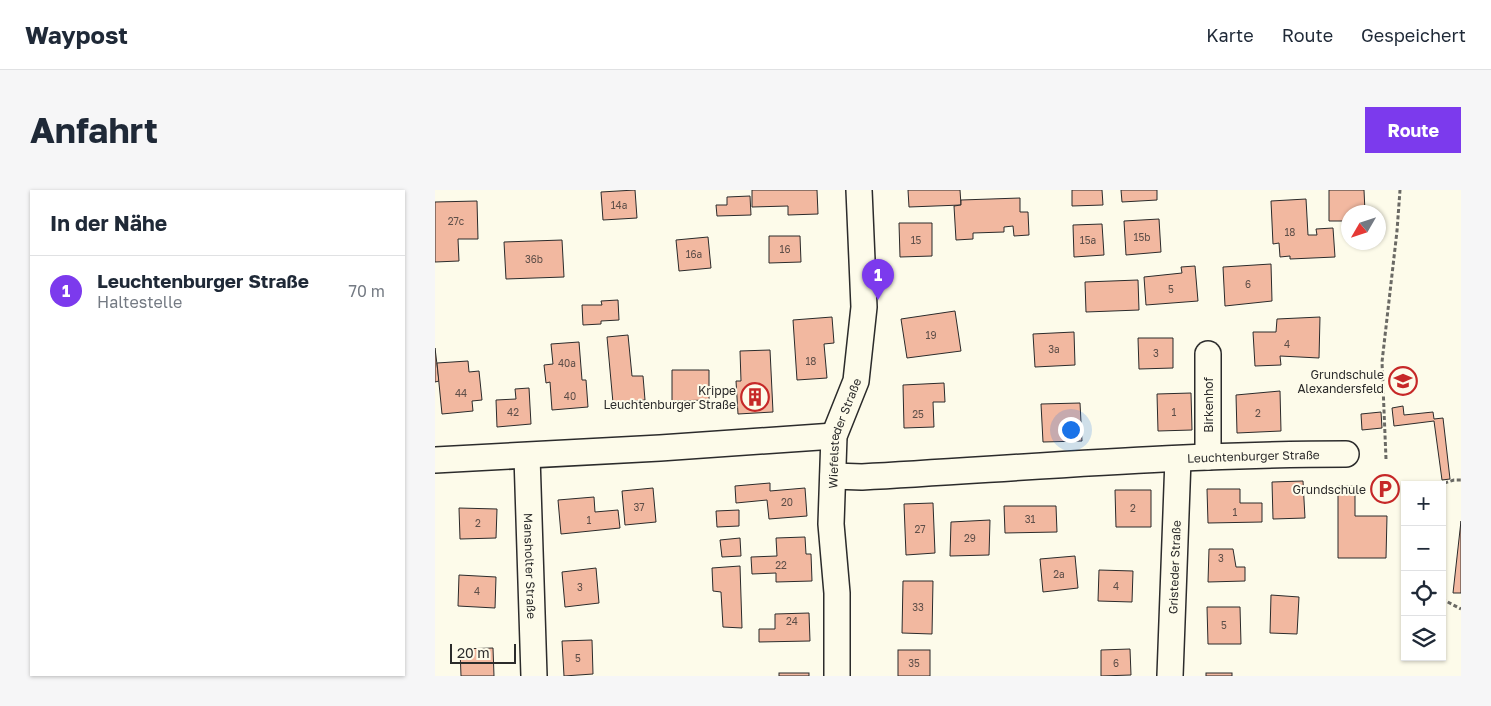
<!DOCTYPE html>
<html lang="de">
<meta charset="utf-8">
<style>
:root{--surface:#fff;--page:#f6f6f7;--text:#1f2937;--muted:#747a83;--line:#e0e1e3;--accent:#7c3aed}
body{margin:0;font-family:"Golos Text",sans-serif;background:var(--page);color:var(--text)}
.controls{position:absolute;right:15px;bottom:15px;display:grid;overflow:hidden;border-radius:0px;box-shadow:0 1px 4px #0004}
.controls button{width:45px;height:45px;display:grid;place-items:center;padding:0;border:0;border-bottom:1px solid var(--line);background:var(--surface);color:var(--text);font:25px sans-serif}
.compass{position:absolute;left:906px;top:15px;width:45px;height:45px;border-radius:50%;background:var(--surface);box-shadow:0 1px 4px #0004;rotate:231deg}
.scale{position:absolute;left:15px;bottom:12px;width:66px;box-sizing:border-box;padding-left:5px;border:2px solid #2b2b2b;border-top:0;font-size:14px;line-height:18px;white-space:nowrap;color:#2b2b2b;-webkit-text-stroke:4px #fdfbea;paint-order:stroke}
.you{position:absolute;left:635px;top:239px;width:18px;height:18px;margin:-12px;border:4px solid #fff;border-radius:50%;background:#1a73e8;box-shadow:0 0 0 8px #1a73e833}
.badge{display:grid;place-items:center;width:32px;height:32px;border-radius:50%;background:var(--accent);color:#fff;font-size:16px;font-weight:700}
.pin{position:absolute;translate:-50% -41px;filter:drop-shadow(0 1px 2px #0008)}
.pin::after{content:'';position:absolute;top:26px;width:18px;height:15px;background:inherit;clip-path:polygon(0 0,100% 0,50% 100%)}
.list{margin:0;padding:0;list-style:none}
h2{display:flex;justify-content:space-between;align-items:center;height:65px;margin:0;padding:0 20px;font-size:21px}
h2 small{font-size:16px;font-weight:400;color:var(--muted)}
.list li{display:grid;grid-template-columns:32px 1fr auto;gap:15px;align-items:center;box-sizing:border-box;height:70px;padding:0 20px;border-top:1px solid var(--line)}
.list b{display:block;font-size:19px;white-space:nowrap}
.list p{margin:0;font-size:16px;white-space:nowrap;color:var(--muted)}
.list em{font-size:16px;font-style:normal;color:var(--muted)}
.icon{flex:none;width:28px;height:28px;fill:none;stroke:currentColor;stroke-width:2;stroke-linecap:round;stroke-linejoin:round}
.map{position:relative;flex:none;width:1026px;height:486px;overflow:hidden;border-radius:0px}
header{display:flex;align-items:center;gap:30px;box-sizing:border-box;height:70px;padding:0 25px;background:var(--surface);border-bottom:1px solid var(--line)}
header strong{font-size:24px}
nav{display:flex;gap:28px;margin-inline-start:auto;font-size:18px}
.intro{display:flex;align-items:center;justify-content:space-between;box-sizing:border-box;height:120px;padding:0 30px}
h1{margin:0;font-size:35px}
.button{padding:12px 22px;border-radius:0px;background:var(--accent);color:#fff;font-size:18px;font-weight:700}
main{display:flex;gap:30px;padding:0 30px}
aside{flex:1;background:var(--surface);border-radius:0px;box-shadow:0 1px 4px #0004}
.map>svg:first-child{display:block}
.building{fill:#f2b8a0;stroke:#2b2b2b}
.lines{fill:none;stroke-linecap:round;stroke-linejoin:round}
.minor-casing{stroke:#2b2b2b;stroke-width:28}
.path{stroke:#6a6964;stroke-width:3;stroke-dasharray:4 2.5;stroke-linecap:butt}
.minor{stroke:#fdfbea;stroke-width:25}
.labels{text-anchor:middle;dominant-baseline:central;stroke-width:4;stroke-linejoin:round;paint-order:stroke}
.number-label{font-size:10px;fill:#5d4e48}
.poi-label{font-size:12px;fill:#2b2b2b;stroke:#fdfbea;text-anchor:end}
.street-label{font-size:12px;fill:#2b2b2b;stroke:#fdfbea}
</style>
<header>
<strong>Waypost</strong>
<nav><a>Karte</a><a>Route</a><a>Gespeichert</a></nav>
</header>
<div class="intro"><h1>Anfahrt</h1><a class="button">Route</a></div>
<main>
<aside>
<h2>In der Nähe<small></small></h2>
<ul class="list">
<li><span class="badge">1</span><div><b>Leuchtenburger Straße</b><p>Haltestelle</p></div><em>70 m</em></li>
</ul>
</aside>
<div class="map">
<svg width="1026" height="486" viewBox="0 0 1026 486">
<rect width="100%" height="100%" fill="#fdfbea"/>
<g class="building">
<polygon points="200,0 202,28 168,30 166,2"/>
<polygon points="317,0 382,0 383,24 353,25 353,16 317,17"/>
<polygon points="473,0 525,0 526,15 474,17"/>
<polygon points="637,0 667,0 668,15 637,16"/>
<polygon points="686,0 722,0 722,10 687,12"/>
<polygon points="894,0 929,0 930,22 914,22 914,31 894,31"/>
<polygon points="315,6 316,25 282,26 281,15 292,15 292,7"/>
<polygon points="585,8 585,22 593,22 594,45 579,46 578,36 569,37 569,42 538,43 538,49 521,50 519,16 526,15 526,10"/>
<polygon points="871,9 873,45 882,45 881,39 898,38 900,67 855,69 855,66 845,67 844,53 838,54 836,11"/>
<polygon points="42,11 43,49 23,49 24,71 0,72 0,12"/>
<polygon points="724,29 726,62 691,65 689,31"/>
<polygon points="464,33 497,33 497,66 465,67"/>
<polygon points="667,34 669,65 639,67 638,35"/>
<polygon points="334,46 365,46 366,72 334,73"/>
<polygon points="273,47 276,78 244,81 241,50"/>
<polygon points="127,50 129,87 71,89 69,52"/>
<polygon points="836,74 837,111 790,116 788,77"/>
<polygon points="760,76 763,111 711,115 709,87 747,83 746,77"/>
<polygon points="703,90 704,120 651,122 650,92"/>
<polygon points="183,110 184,130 166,131 166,134 148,135 147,115 167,115 166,111"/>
<polygon points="520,121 526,161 472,168 466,129"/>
<polygon points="397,127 399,153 389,154 392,188 362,190 358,130"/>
<polygon points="885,127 884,168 845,166 846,175 820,176 818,142 841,142 842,129"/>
<polygon points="639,142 640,175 600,177 598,144"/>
<polygon points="193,145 197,186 208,186 210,210 178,213 172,147"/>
<polygon points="703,148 738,148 738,178 704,179"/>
<polygon points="144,152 147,190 151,190 153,217 117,220 115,192 111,193 109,175 118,174 116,154"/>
<polygon points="0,158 4,191 0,192"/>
<polygon points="335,160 338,222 303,224 301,191 306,191 305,161"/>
<polygon points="33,171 34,182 44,181 47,210 37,211 38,221 7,224 2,173"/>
<polygon points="237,180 274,180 274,210 237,211"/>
<polygon points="509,193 510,212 498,212 499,237 469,238 468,195"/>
<polygon points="94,198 96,234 62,237 61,210 81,209 80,199"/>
<polygon points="845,201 846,241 802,243 801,205"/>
<polygon points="756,203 757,240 723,241 722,204"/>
<polygon points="645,213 647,251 608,252 606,214"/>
<polygon points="968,216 969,225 998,222 999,229 1008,228 1015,289 1007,290 999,231 959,236 957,218"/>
<polygon points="946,222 947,238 927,240 926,224"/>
<polygon points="868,291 870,328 838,329 837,292"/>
<polygon points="335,293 335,301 370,298 372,326 334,329 332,310 301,313 300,296"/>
<polygon points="903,296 920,296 920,326 952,326 951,368 903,368"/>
<polygon points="218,298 221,332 190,335 187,301"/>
<polygon points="772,299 805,299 805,313 827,313 827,332 773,333"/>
<polygon points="680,300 716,300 716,337 681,337"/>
<polygon points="159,307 160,322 183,320 185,338 126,344 123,310"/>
<polygon points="498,313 500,363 471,365 469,314"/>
<polygon points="569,316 621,316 622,342 570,343"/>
<polygon points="24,318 62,319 61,348 25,349"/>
<polygon points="304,320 304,336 282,337 281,321"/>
<polygon points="555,330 554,365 515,366 516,332"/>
<polygon points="1026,331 1026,403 1018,403"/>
<polygon points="370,347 371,364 376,364 377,391 341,392 341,383 317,384 316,367 342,366 341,348"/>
<polygon points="305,348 306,366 287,367 285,350"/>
<polygon points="774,359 798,359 801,377 810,377 810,391 773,392"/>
<polygon points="640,366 643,398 608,402 605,369"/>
<polygon points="305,376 307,438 288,437 286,402 278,401 277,378"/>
<polygon points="161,378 164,413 130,417 127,382"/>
<polygon points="664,380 698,381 697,412 663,411"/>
<polygon points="24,385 61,387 60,418 23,416"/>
<polygon points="468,391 498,391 497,444 467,443"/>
<polygon points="836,405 864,407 862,444 835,443"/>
<polygon points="772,417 805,417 806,454 773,454"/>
<polygon points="374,423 375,451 324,452 324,439 340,439 340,424"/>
<polygon points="157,450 158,484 129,486 127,451"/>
<polygon points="58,458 59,486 26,486 25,459"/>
<polygon points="695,459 696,485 666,486 666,460"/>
<rect x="463" y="460" width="32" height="26"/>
<rect x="344" y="483" width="30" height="3"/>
<rect x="771" y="483" width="26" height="3"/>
</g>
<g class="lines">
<defs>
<g id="minor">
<polyline points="773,164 773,267"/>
<path id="s1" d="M92 266 99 486"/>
<polyline points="0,270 225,258 399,246"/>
<path id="s2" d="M398 286 427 287C588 278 750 264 911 264"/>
<path id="s3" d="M402 486V403L396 334 399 246 421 191 429 117 424 0"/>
<path id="s4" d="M735 486 743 269"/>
</g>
</defs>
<use href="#minor" class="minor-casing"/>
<g class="path">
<polyline points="951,269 947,172 962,41 965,0"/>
<polyline points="1003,295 1019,290 1026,290"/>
<polyline points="1007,409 1026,419"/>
</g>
<use href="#minor" class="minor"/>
</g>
<defs>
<symbol id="school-ring" viewBox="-11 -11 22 22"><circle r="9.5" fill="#fdfbea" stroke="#c62828" stroke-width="1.5"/><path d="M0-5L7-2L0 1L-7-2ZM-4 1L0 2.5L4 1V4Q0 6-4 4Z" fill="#c62828"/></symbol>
<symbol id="building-ring" viewBox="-11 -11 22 22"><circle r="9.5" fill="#fdfbea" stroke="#c62828" stroke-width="1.5"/><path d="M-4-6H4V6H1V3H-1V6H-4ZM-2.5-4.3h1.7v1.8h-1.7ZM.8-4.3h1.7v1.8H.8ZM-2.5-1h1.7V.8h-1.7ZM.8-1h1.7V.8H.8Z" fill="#c62828"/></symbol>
<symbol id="parking-ring" viewBox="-11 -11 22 22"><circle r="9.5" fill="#fdfbea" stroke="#c62828" stroke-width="1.5"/><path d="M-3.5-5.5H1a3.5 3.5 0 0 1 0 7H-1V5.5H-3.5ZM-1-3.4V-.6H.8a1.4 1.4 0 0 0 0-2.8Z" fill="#c62828"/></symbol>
</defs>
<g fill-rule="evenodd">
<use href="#school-ring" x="952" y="175" width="32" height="32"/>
<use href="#building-ring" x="304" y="191" width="32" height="32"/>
<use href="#parking-ring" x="934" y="283" width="32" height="32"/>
</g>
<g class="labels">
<g class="number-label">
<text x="184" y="15">14a</text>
<text x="21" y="31">27c</text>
<text x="855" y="42">18</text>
<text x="707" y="47">15b</text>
<text x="481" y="50">15</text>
<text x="653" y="50">15a</text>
<text x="350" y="59">16</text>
<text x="259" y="64">16a</text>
<text x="99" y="69">36b</text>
<text x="813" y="94">6</text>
<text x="736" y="99">5</text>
<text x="496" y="145">19</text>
<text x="852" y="154">4</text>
<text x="619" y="159">3a</text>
<text x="721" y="163">3</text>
<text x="376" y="171">18</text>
<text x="132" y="173">40a</text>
<text x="26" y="203">44</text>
<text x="135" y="206">40</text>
<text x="78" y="222">42</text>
<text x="739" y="222">1</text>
<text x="823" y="223">2</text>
<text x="483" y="224">25</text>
<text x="352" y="312">20</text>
<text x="204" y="317">37</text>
<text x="698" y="318">2</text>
<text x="800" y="322">1</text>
<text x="595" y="329">31</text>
<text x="154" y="330">1</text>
<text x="43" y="333">2</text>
<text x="485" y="339">27</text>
<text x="535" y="348">29</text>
<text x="786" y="368">3</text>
<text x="346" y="375">22</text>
<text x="624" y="384">2a</text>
<text x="681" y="396">4</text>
<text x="145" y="397">3</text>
<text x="42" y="401">4</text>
<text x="483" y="417">33</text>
<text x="357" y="431">24</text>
<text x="789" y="435">5</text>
<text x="143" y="468">5</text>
<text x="479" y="473">35</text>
<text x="681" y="473">6</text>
</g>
<g class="poi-label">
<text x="949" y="184">Grundschule<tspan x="949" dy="14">Alexandersfeld</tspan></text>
<text x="301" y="200">Krippe<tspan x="301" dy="14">Leuchtenburger Straße</tspan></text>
<text x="931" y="299">Grundschule</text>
</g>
<g class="street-label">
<text transform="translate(773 215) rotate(-90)">Birkenhof</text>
<text stroke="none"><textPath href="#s3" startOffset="245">Wiefelsteder Straße</textPath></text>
<text stroke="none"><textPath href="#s2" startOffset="421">Leuchtenburger Straße</textPath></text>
<text stroke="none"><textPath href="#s1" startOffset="110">Mansholter Straße</textPath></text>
<text stroke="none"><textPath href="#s4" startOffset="109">Gristeder Straße</textPath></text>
</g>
</g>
</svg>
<div class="controls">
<button>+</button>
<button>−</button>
<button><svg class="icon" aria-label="locate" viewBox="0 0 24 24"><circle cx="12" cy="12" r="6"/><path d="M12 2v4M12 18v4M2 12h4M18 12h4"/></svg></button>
<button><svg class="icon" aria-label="layers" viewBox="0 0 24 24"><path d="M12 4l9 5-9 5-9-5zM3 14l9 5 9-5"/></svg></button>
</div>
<svg class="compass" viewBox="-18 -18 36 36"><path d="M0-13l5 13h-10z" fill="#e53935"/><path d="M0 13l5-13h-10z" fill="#747a83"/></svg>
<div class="scale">20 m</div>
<div class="you"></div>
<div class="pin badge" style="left:443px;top:110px">1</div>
</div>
</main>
